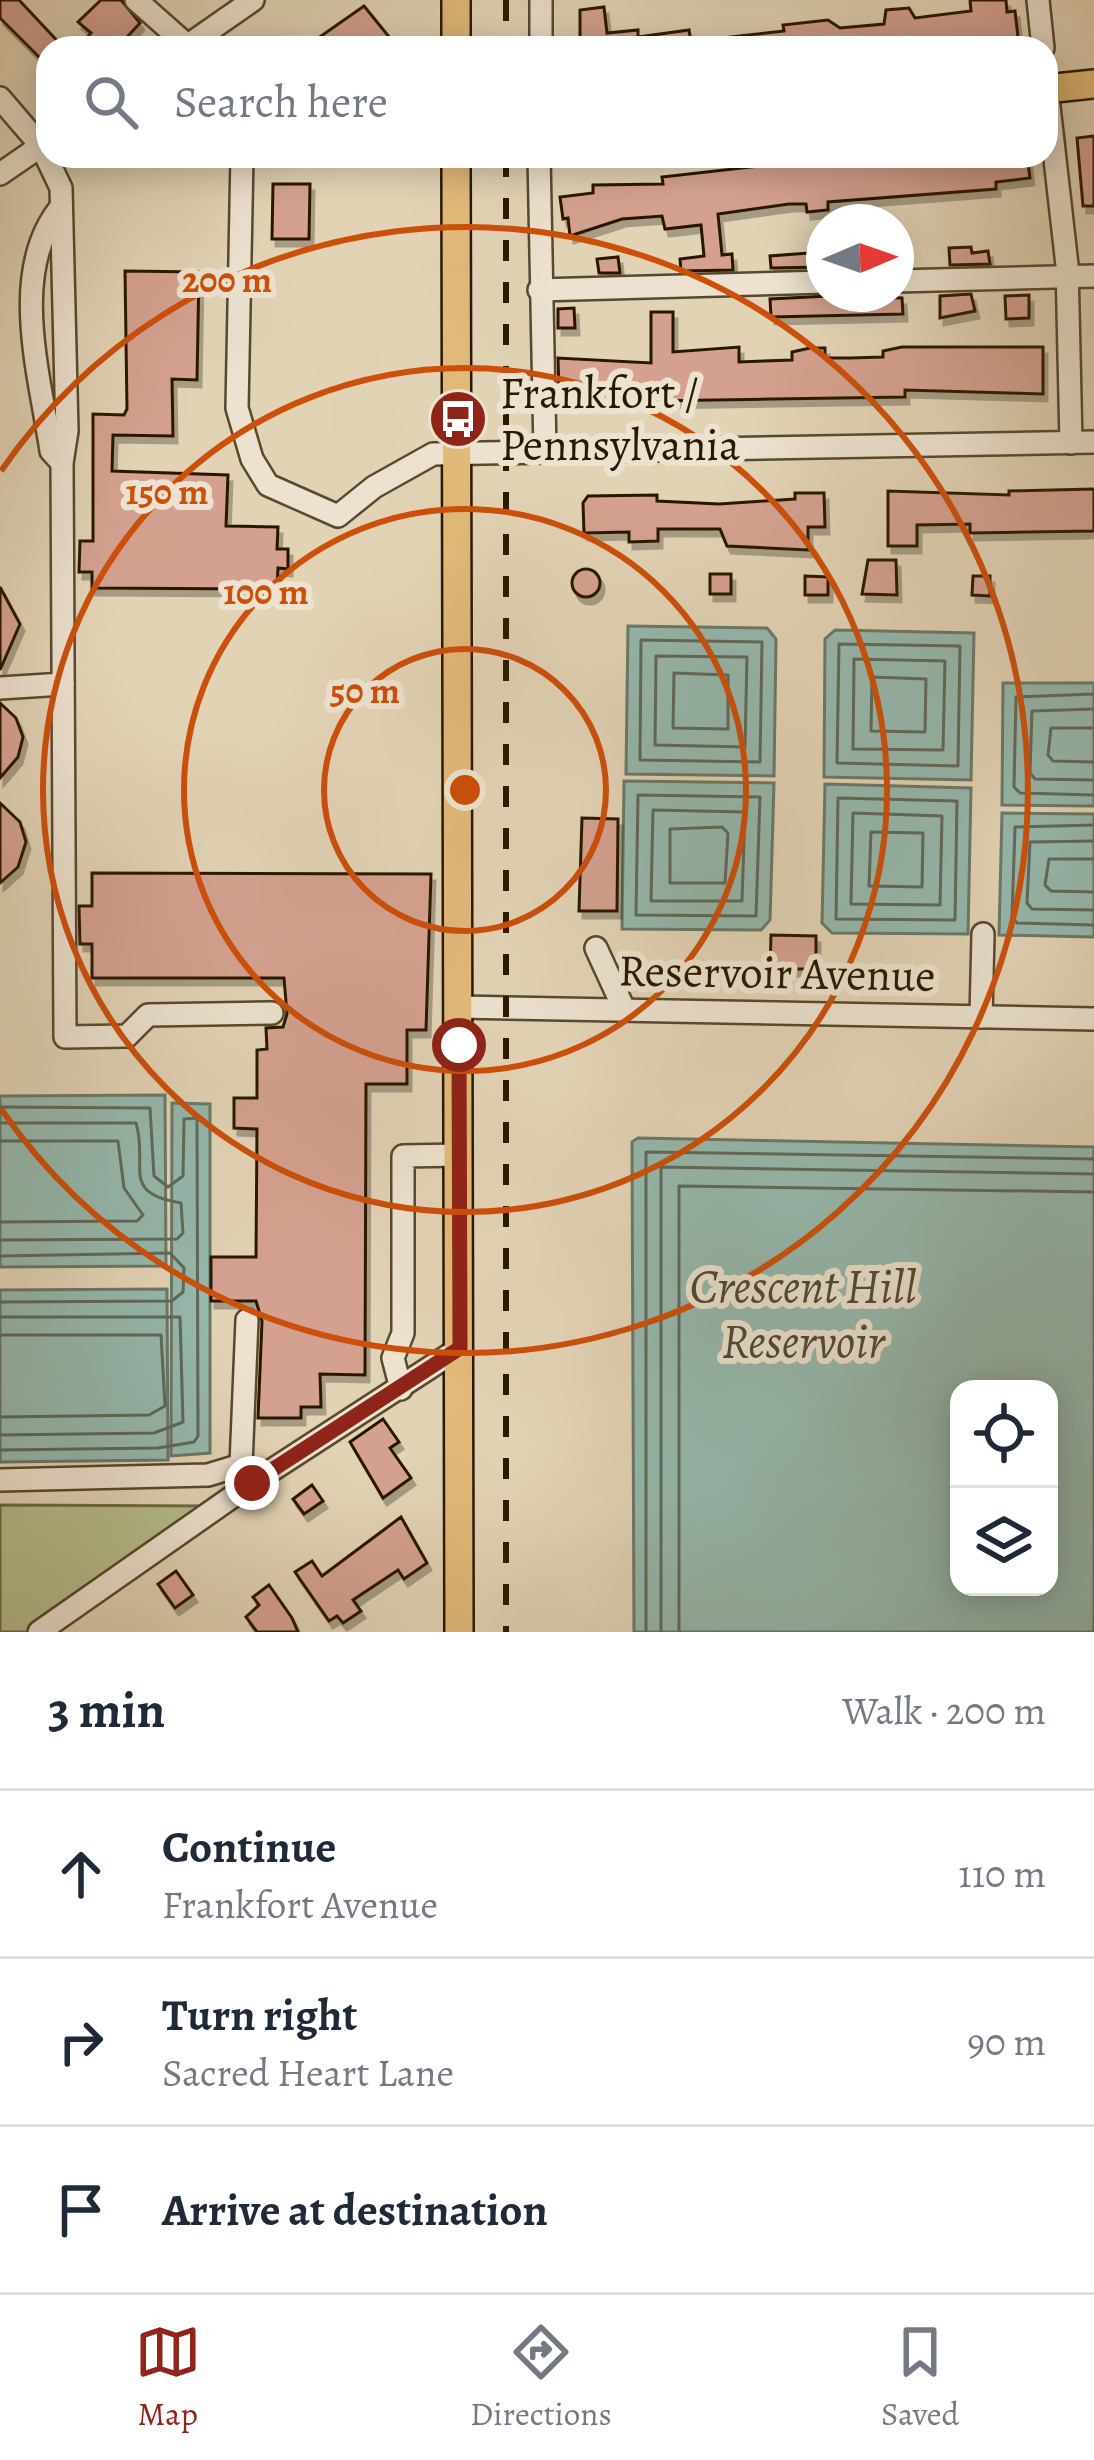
<!DOCTYPE html>
<meta charset="utf-8">
<style>
:root{--surface:#fff;--page:#f6f6f7;--text:#1f2937;--muted:#747a83;--line:#e0e1e3;--accent:#8f2418}
body{margin:0;font-family:Alegreya,serif;background:var(--page);color:var(--text)}
.controls{position:absolute;right:36px;bottom:36px;display:grid;overflow:hidden;border-radius:24px;box-shadow:0 6px 30px #0003}
.controls button{width:108px;height:108px;display:grid;place-items:center;padding:0;border:0;border-bottom:3px solid var(--line);background:var(--surface);color:var(--text);font:60px sans-serif}
.compass{position:absolute;left:806px;top:204px;width:108px;height:108px;border-radius:50%;background:var(--surface);box-shadow:0 6px 30px #0003;rotate:88deg}
.stop{position:absolute;width:36px;height:36px;margin:-27px;border:9px solid #8f2418;border-radius:50%;background:#fff}
.stop.end{background:#8f2418;border-color:#fff;box-shadow:0 3px 12px #0008}
.list{margin:0;padding:0;list-style:none}
h2{display:flex;justify-content:space-between;align-items:center;height:156px;margin:0;padding:0 48px;font-size:51px}
h2 small{font-size:39px;font-weight:400;color:var(--muted)}
.list li{display:grid;grid-template-columns:78px 1fr auto;gap:36px;align-items:center;box-sizing:border-box;height:168px;padding:0 48px;border-top:3px solid var(--line)}
.list b{display:block;font-size:45px;white-space:nowrap}
.list p{margin:0;font-size:39px;white-space:nowrap;color:var(--muted)}
.list em{font-size:39px;font-style:normal;color:var(--muted)}
.icon{flex:none;width:66px;height:66px;fill:none;stroke:currentColor;stroke-width:2;stroke-linecap:round;stroke-linejoin:round}
.map{position:relative;flex:none;width:1094px;height:1632px;overflow:hidden}
.search{position:absolute;background:var(--surface);box-shadow:0 6px 30px #0003;left:36px;right:36px;top:36px;height:132px;display:flex;align-items:center;gap:30px;box-sizing:border-box;padding:0 42px;border-radius:36px;color:var(--muted);font-size:45px}
.sheet{height:660px;background:var(--surface)}
nav{display:flex;justify-content:space-around;align-items:center;box-sizing:border-box;height:168px;border-top:3px solid var(--line);background:var(--surface);font-size:33px;color:var(--muted)}
nav a{display:grid;justify-items:center;gap:6px}
nav .on{color:var(--accent)}
.map>svg:first-child{display:block}
.green{fill:#b4bc8c;stroke:#6f6a46;stroke-width:3}
.water{fill:#95b8ad;stroke:#6a7868;stroke-width:3;fill-rule:evenodd}
.lines{fill:none;stroke-linecap:round;stroke-linejoin:round}
.shore{stroke:#606857;stroke-width:3}
.building{fill:#d4a190;stroke:#2a1901;stroke-width:3;filter:url(#shadow)}
.minor-casing{stroke:#58482e;stroke-width:26}
.major-casing{stroke:#2a1901;stroke-width:32}
.minor{stroke:#ece2cf;stroke-width:21}
.major{stroke:#e1ba7a;stroke-width:27}
.rail{stroke:#2a1901;stroke-width:6;stroke-dasharray:21 21;stroke-linecap:butt}
.route{stroke:#8f2418;stroke-width:15}
.ring{fill:none;stroke:#cc4f0a;stroke-width:6}
.labels{text-anchor:middle;dominant-baseline:central;stroke-width:12;stroke-linejoin:round;paint-order:stroke}
.poi-label{font-size:45px;fill:#2a1901;stroke:#ece2cf;text-anchor:start}
.street-label{font-size:45px;fill:#2a1901;stroke:#ece2cf}
.water-label{font-size:48px;font-style:italic;fill:#4a4935;stroke:#ece2cf}
.centre{fill:#cc4f0a;stroke:#ece2cf;stroke-width:6}
.ring-label{font-size:36px;text-anchor:middle;font-weight:bold;fill:#cc4f0a;stroke:#ece2cf;stroke-width:12;stroke-linejoin:round;paint-order:stroke}
</style>
<div class="map">
<svg width="1094" height="1632" viewBox="0 0 1094 1632">
<defs>
<filter id="shadow"><feDropShadow dx="4" dy="7" stdDeviation="0" flood-color="#0004"/></filter>
</defs>
<rect width="100%" height="100%" fill="#e2d3b5"/>
<filter id="stains"><feTurbulence type="fractalNoise" baseFrequency=".00167" numOctaves="4"/><feColorMatrix values="0 0 0 0 .2 0 0 0 0 .09 0 0 0 0 .02 0 0 0 .5 -.17"/></filter>
<radialGradient id="worn" r=".72"><stop offset=".6" stop-color="#630" stop-opacity="0"/><stop offset="1" stop-color="#630" stop-opacity=".3"/></radialGradient>
<polygon class="green" points="0,1505 206,1506 27,1632 0,1632"/>
<g class="water">
<polygon points="628,626 767,628 776,639 774,776 626,774"/>
<polygon points="835,630 974,633 971,780 824,777 825,639"/>
<polygon points="1003,683 1094,683 1094,806 1002,805"/>
<polygon points="624,781 774,783 770,920 761,930 622,929"/>
<polygon points="825,784 971,788 968,934 832,933 822,923"/>
<polygon points="1002,813 1094,814 1094,937 999,935"/>
<polygon points="165,1095 166,1266 0,1267 0,1096"/>
<polygon points="172,1103 210,1104 210,1453 171,1456"/>
<path d="M638 1138 1094 1147V1632H634L632 1142ZM959 1389H1049V1587H959Z"/>
<polygon points="167,1289 168,1460 0,1462 0,1290"/>
</g>
<g class="lines">
<g class="shore">
<polygon points="641,640 762,642 760,762 640,760"/>
<polygon points="839,644 960,646 958,766 837,763"/>
<polygon points="656,656 747,657 745,747 655,745"/>
<polygon points="854,659 945,661 943,750 853,749"/>
<polygon points="674,673 728,675 728,729 673,728"/>
<polygon points="872,677 926,679 925,732 871,731"/>
<polyline points="1094,694 1016,697 1014,787 1020,793 1094,795"/>
<polyline points="1094,709 1032,711 1030,773 1035,779 1094,780"/>
<polyline points="1094,728 1051,728 1048,755 1053,761 1094,762"/>
<polygon points="638,795 760,797 756,916 636,915"/>
<polygon points="838,798 957,801 955,920 836,919"/>
<polygon points="653,810 745,812 742,901 651,901"/>
<polygon points="853,813 942,816 940,905 851,904"/>
<polyline points="1094,825 1015,827 1012,917 1017,923 1094,925"/>
<polygon points="722,827 728,833 725,883 670,883 670,829"/>
<polygon points="871,832 923,833 922,887 869,886"/>
<polyline points="1094,841 1030,842 1027,903 1032,909 1094,910"/>
<polyline points="1094,859 1049,859 1045,885 1051,891 1094,892"/>
<polyline points="0,1107 150,1108 154,1176 168,1187 183,1176 184,1119 197,1118 198,1436 194,1442 158,1448 0,1450"/>
<path d="M0 1123H136C149 1167 119 1193 181 1203L183 1233 177 1239 0 1240"/>
<polyline points="0,1141 118,1141 124,1188 143,1215 137,1221 0,1222"/>
<polyline points="0,1256 170,1253 184,1268 183,1292 172,1301 0,1302"/>
<polyline points="0,1317 180,1317 183,1422 154,1433 0,1435"/>
<polyline points="0,1335 161,1335 165,1406 149,1415 0,1417"/>
<polyline points="646,1632 646,1152 1094,1159"/>
<polyline points="661,1632 661,1167 1094,1174"/>
<polyline points="679,1632 679,1186 1094,1192"/>
</g>
</g>
<g class="building">
<polygon points="0,0 19,0 64,48 48,48 48,66 0,18"/>
<polygon points="101,0 121,0 140,23 117,48 78,48 91,33 78,22"/>
<polygon points="970,0 1006,0 1007,12 1015,11 1018,37 999,40 1000,47 992,48 721,48 721,38 784,31 783,25 828,20 840,28 884,24 886,10 909,8 915,18 971,11"/>
<polygon points="364,6 390,38 377,48 304,48"/>
<polygon points="604,7 607,33 638,30 638,37 689,30 692,48 580,48 580,10"/>
<polygon points="1094,136 1094,206 1083,206 1077,138"/>
<polygon points="848,156 1027,156 1030,178 996,182 996,189 828,202 828,210 807,212 806,204 789,204 718,214 722,255 732,254 733,270 681,271 680,259 704,256 701,225 665,229 662,216 622,219 570,236 568,218 563,219 560,197 593,193 593,185 663,184 662,177"/>
<polygon points="273,184 310,184 309,239 272,239"/>
<polygon points="971,247 972,253 988,251 990,264 950,265 949,248"/>
<polygon points="822,252 824,267 771,268 770,256"/>
<polygon points="618,257 620,273 599,273 597,259"/>
<polygon points="125,271 199,272 197,380 172,379 173,436 113,435 112,471 228,475 226,526 278,527 277,549 288,549 288,569 278,568 277,589 92,588 92,572 79,572 80,541 93,541 93,414 124,415 127,409"/>
<polygon points="971,294 975,311 940,318 940,296"/>
<polygon points="1029,295 1029,318 1006,319 1005,296"/>
<polygon points="829,296 902,298 903,314 771,317 770,299"/>
<polygon points="574,308 575,328 558,328 558,309"/>
<polygon points="651,312 673,312 673,352 739,347 739,362 792,360 792,352 810,348 825,348 825,358 850,358 883,357 883,351 902,347 1043,347 1043,394 905,390 905,397 585,402 585,393 559,394 558,358 651,363"/>
<polygon points="1094,489 1094,531 970,533 970,524 917,525 917,546 888,546 888,491 1009,495 1009,491"/>
<polygon points="795,493 824,493 825,527 808,527 808,550 727,546 720,529 658,529 658,541 629,542 629,532 584,533 583,503 588,496 657,495 657,501 719,504 795,499"/>
<polygon points="868,560 896,560 897,595 862,594"/>
<circle cx="586" cy="583" r="14"/>
<rect x="710" y="574" width="21" height="20"/>
<polygon points="805,576 828,577 828,595 805,595"/>
<polygon points="973,576 990,576 990,596 972,595"/>
<polygon points="0,587 20,624 0,670"/>
<polygon points="0,703 16,718 23,737 18,757 0,778"/>
<polygon points="0,803 20,822 26,842 18,867 0,883"/>
<polygon points="582,818 618,819 617,911 579,911"/>
<polygon points="92,873 431,874 426,1030 407,1030 407,1084 366,1084 365,1375 320,1374 321,1407 301,1407 301,1418 258,1418 262,1321 256,1301 211,1301 211,1257 256,1257 257,1129 234,1128 234,1098 257,1098 257,1050 267,1049 266,1028 283,1027 287,1014 284,978 92,978 92,944 80,944 79,906 92,906"/>
<polygon points="771,935 816,936 816,969 770,969"/>
<polygon points="383,1419 399,1442 390,1448 411,1478 383,1498 350,1442"/>
<polygon points="312,1485 323,1501 304,1514 293,1499"/>
<polygon points="401,1517 427,1563 404,1579 398,1570 353,1600 361,1611 343,1623 337,1616 329,1621 295,1572 312,1561 322,1576"/>
<polygon points="176,1571 193,1595 175,1608 158,1584"/>
<polygon points="269,1585 292,1618 298,1632 257,1632 246,1617 259,1605 253,1597"/>
</g>
<g class="lines">
<defs>
<g id="minor">
<polyline points="136,0 188,46"/>
<polyline points="1038,0 1043,48"/>
<polyline points="184,48 253,0"/>
<polyline points="541,48 541,0"/>
<polyline points="1046,80 1067,265 1071,443"/>
<polyline points="0,98 41,146 61,188 67,431 62,463 65,1037 127,1036 148,1015 272,1013"/>
<polyline points="242,156 237,408 252,459 268,485 338,516 374,487 433,454 1094,442"/>
<polyline points="539,156 545,451"/>
<polyline points="0,174 48,141"/>
<path d="M61 207C8 271 40 376 51 451L62 463"/>
<polyline points="896,281 1094,276"/>
<polyline points="539,290 824,282"/>
<polyline points="0,688 63,684"/>
<polyline points="596,948 624,1009"/>
<polyline points="459,1007 1094,1019"/>
<polyline points="981,1017 983,934"/>
<polyline points="401,1389 393,1358 403,1333 403,1156 459,1155"/>
<polyline points="241,1465 247,1320"/>
<polyline points="0,1480 208,1475 241,1465 252,1483"/>
<polyline points="39,1632 252,1483 460,1348"/>
</g>
<g id="major">
<polyline points="456,0 456,48"/>
<polyline points="1046,89 1094,84"/>
<polyline points="456,156 459,1632"/>
</g>
</defs>
<use href="#minor" class="minor-casing"/>
<use href="#major" class="major-casing"/>
<use href="#minor" class="minor"/>
<use href="#major" class="major"/>
<g class="rail">
<polyline points="506,0 506,48"/>
<polyline points="506,156 506,1632"/>
</g>
</g>
<g class="lines">
<polyline class="route" points="252,1483 460,1348 459,1045"/>
</g>
<g class="ring">
<circle cx="465" cy="790" r="141"/>
<circle cx="465" cy="790" r="281"/>
<circle cx="465" cy="790" r="422"/>
<path d="M1 471A563 563 0 1 1 1 1109"/>
</g>
<defs>
<symbol id="bus-disc" viewBox="-11 -11 22 22"><circle r="9.5" fill="#8f2418" stroke="#ece2cf"/><path d="M-5-6H5V4H4V6H2V4H-2V6H-4V4H-5ZM-3.5-4V0h7V-4ZM-3.5 1.2v1.5H-2V1.2ZM2 1.2v1.5H3.5V1.2Z" fill="#fff"/></symbol>
</defs>
<g fill-rule="evenodd">
<use href="#bus-disc" x="425" y="386" width="66" height="66"/>
</g>
<g class="labels">
<g class="poi-label">
<text x="500" y="393">Frankfort /<tspan x="500" dy="52">Pennsylvania</tspan></text>
</g>
<g class="street-label">
<text transform="translate(777 973) rotate(1)">Reservoir Avenue</text>
</g>
<g class="water-label">
<text x="803" y="1286">Crescent Hill<tspan x="803" dy="55">Reservoir</tspan></text>
</g>
</g>
<circle cx="465" cy="790" r="18" class="centre"/>
<g class="ring-label">
<text x="227" y="292">200 m</text>
<text x="167" y="504">150 m</text>
<text x="266" y="604">100 m</text>
<text x="365" y="703">50 m</text>
</g>
<rect width="100%" height="100%" filter="url(#stains)"/>
<rect width="100%" height="100%" fill="url(#worn)"/>
</svg>
<div class="controls">
<button><svg class="icon" aria-label="locate" viewBox="0 0 24 24"><circle cx="12" cy="12" r="6"/><path d="M12 2v4M12 18v4M2 12h4M18 12h4"/></svg></button>
<button><svg class="icon" aria-label="layers" viewBox="0 0 24 24"><path d="M12 4l9 5-9 5-9-5zM3 14l9 5 9-5"/></svg></button>
</div>
<svg class="compass" viewBox="-18 -18 36 36"><path d="M0-13l5 13h-10z" fill="#e53935"/><path d="M0 13l5-13h-10z" fill="#747a83"/></svg>
<div class="stop" style="left:459px;top:1045px"></div>
<div class="stop end" style="left:252px;top:1483px"></div>
<div class="search"><svg class="icon" aria-label="search" viewBox="0 0 24 24"><circle cx="10" cy="10" r="6"/><path d="M15 15l6 6"/></svg>Search here</div>
</div>
<section class="sheet">
<h2>3 min<small>Walk · 200 m</small></h2>
<ul class="list">
<li><svg class="icon" aria-label="ahead" viewBox="0 0 24 24"><path d="M12 20V5M6 11l6-6 6 6"/></svg><div><b>Continue</b><p>Frankfort Avenue</p></div><em>110 m</em></li>
<li><svg class="icon" aria-label="right" viewBox="0 0 24 24"><path d="M7 20v-9h11M14 6l5 5-5 5"/></svg><div><b>Turn right</b><p>Sacred Heart Lane</p></div><em>90 m</em></li>
<li><svg class="icon" aria-label="arrive" viewBox="0 0 24 24"><path d="M6 21V4h12l-3 4 3 4H6"/></svg><div><b>Arrive at destination</b></div></li>
</ul>
</section>
<nav>
<a class="on"><svg class="icon" aria-label="map" viewBox="0 0 24 24"><path d="M3 6l6-2 6 2 6-2v14l-6 2-6-2-6 2zM9 4v14M15 6v14"/></svg>Map</a>
<a><svg class="icon" aria-label="directions" viewBox="0 0 24 24"><path d="M12 3l9 9-9 9-9-9zM9 14v-3h6M13 9l2 2-2 2"/></svg>Directions</a>
<a><svg class="icon" aria-label="saved" viewBox="0 0 24 24"><path d="M7 4h10v16l-5-4-5 4z"/></svg>Saved</a>
</nav>
